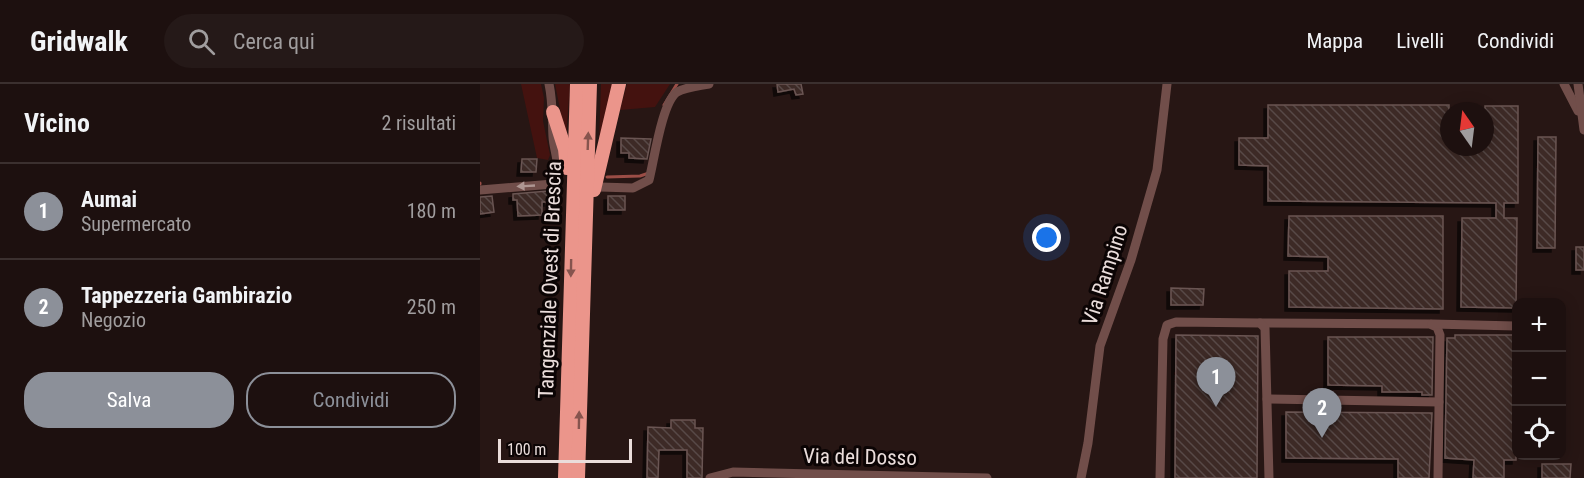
<!DOCTYPE html>
<html lang="it">
<meta charset="utf-8">
<style>
:root{--surface:#1d100f;--page:#251918;--text:#f1f3f6;--muted:#a09d9e;--line:#3b302f;--accent:#8c9099}
body{margin:0;font-family:"Roboto Condensed",sans-serif;background:var(--page);color:var(--text)}
.controls{position:absolute;right:18px;bottom:18px;display:grid;overflow:hidden;border-radius:12px;box-shadow:0 3px 15px #0003}
.controls button{width:54px;height:54px;display:grid;place-items:center;padding:0;border:0;border-bottom:2px solid var(--line);background:var(--surface);color:var(--text);font:30px sans-serif}
.compass{position:absolute;left:960px;top:18px;width:54px;height:54px;border-radius:50%;background:var(--surface);box-shadow:0 3px 15px #0003;rotate:346deg}
.scale{position:absolute;left:18px;bottom:15px;width:134px;box-sizing:border-box;padding-left:6px;border:3px solid #eadddb;border-top:0;font-size:16px;line-height:21px;white-space:nowrap;color:#eadddb;-webkit-text-stroke:4px #0b0404;paint-order:stroke}
.you{position:absolute;left:567px;top:154px;width:21px;height:21px;margin:-15px;border:4px solid #fff;border-radius:50%;background:#1a73e8;box-shadow:0 0 0 9px #1a73e833}
.badge{display:grid;place-items:center;width:39px;height:39px;border-radius:50%;background:var(--accent);color:#fff;font-size:20px;font-weight:700}
.pin{position:absolute;translate:-50% -50px;filter:drop-shadow(0 2px 3px #0008)}
.pin::after{content:'';position:absolute;top:32px;width:21px;height:18px;background:inherit;clip-path:polygon(0 0,100% 0,50% 100%)}
.list{margin:0;padding:0;list-style:none}
h2{display:flex;justify-content:space-between;align-items:center;height:78px;margin:0;padding:0 24px;font-size:26px}
h2 small{font-size:20px;font-weight:400;color:var(--muted)}
.list li{display:grid;grid-template-columns:39px 1fr auto;gap:18px;align-items:center;box-sizing:border-box;height:96px;padding:0 24px;border-top:2px solid var(--line)}
.list b{display:block;font-size:22px;white-space:nowrap}
.list p{margin:0;font-size:20px;white-space:nowrap;color:var(--muted)}
.list em{font-size:20px;font-style:normal;color:var(--muted)}
.actions{display:flex;gap:12px;padding:18px 24px}
.actions a{flex:1;padding:14px 0;border:2px solid var(--accent);border-radius:24px;text-align:center;font-size:21px;color:var(--accent)}
.actions .main{background:var(--accent);color:#fff}
.icon{flex:none;width:33px;height:33px;fill:none;stroke:currentColor;stroke-width:2;stroke-linecap:round;stroke-linejoin:round}
.map{position:relative;flex:none;width:1104px;height:394px;overflow:hidden}
header{display:flex;align-items:center;gap:36px;box-sizing:border-box;height:84px;padding:0 30px;background:var(--surface);border-bottom:2px solid var(--line)}
header strong{font-size:28px}
nav{display:flex;gap:33px;margin-inline-start:auto;font-size:21px}
.search{width:420px;height:54px;background:var(--page);display:flex;align-items:center;gap:15px;box-sizing:border-box;padding:0 21px;border-radius:33px;color:var(--muted);font-size:22px}
main{display:flex}
aside{flex:1;background:var(--surface)}
.map>svg:first-child{display:block}
.grass{fill:#44120f}
.lines{fill:none;stroke-linecap:round;stroke-linejoin:round}
.stream{stroke:#9b4d46;stroke-width:3}
.building{fill:url(#building-back-hatch);stroke:#6a5552;stroke-width:1.5;filter:url(#shadow)}
.minor{stroke:#714e4a;stroke-width:9}
.highway{stroke:#eb958b;stroke-width:14}
.oneway{fill:#86544e}
.oneway2{fill:#ae9692}
.labels{text-anchor:middle;dominant-baseline:central;stroke-width:6;stroke-linejoin:round;paint-order:stroke}
.street-label{font-size:21px;fill:#eadddb;stroke:#0b0404}
</style>
<header>
<strong>Gridwalk</strong>
<div class="search"><svg class="icon" aria-label="search" viewBox="0 0 24 24"><circle cx="10" cy="10" r="6"/><path d="M15 15l6 6"/></svg>Cerca qui</div>
<nav><a>Mappa</a><a>Livelli</a><a>Condividi</a></nav>
</header>
<main>
<aside>
<h2>Vicino<small>2 risultati</small></h2>
<ul class="list">
<li><span class="badge">1</span><div><b>Aumai</b><p>Supermercato</p></div><em>180 m</em></li>
<li><span class="badge">2</span><div><b>Tappezzeria Gambirazio</b><p>Negozio</p></div><em>250 m</em></li>
</ul>
<div class="actions"><a class="main">Salva</a><a>Condividi</a></div>
</aside>
<div class="map">
<svg width="1104" height="394" viewBox="0 0 1104 394">
<defs>
<pattern id="building-back-hatch" width="6" height="6" patternUnits="userSpaceOnUse" patternTransform="scale(1.5)"><rect width="6" height="6" fill="#3c2927"/><path d="M-1 5l2 2M0 0l6 6M5-1l2 2" fill="none" stroke="#584846"/></pattern>
<filter id="shadow"><feDropShadow dx="-4" dy="4" stdDeviation="0" flood-color="#0009"/></filter>
</defs>
<rect width="100%" height="100%" fill="#271614"/>
<g class="grass">
<polygon points="41,0 61,0 64,14 63,37 70,71 68,76 57,74"/>
<polygon points="75,0 90,0 86,55"/>
<polygon points="121,0 136,0 119,59"/>
<polygon points="147,0 190,0 175,23 140,26"/>
</g>
<g class="lines">
<g class="stream">
<polyline points="184,21 197,0"/>
<polyline points="127,93 160,92 169,89"/>
<polyline points="0,100 0,99"/>
</g>
</g>
<g class="building">
<polygon points="297,0 321,0 323,10 316,11 314,5 298,8"/>
<polygon points="788,21 969,21 969,63 1005,63 1005,22 1038,22 1038,119 1024,119 1024,134 1037,134 1036,224 981,223 982,134 1016,134 1016,119 788,117 788,82 759,81 759,54 788,54"/>
<polygon points="1058,53 1076,53 1075,164 1057,164"/>
<polygon points="141,54 171,55 167,75 149,74 149,69 141,69"/>
<polygon points="42,75 57,75 56,88 41,88"/>
<polygon points="68,107 68,118 62,118 62,131 38,132 37,116 33,116 33,110"/>
<polygon points="12,112 14,128 0,130 0,113"/>
<rect x="128" y="112" width="17" height="14"/>
<polygon points="809,132 963,132 963,225 809,223 809,187 848,187 848,173 808,172"/>
<rect x="1096" y="163" width="8" height="23"/>
<polygon points="691,204 724,205 723,221 691,221"/>
<polygon points="696,251 778,252 777,394 695,394"/>
<polygon points="975,251 1036,251 1036,376 1024,376 1024,394 993,394 994,376 965,374 967,254 975,254"/>
<polygon points="848,253 953,253 952,311 942,311 942,308 902,308 902,302 848,301"/>
<polygon points="806,328 952,329 949,394 918,394 918,375 806,374"/>
<polygon points="191,336 215,336 215,344 223,344 222,394 207,394 207,366 179,366 178,394 167,394 168,343 191,344"/>
<polygon points="1062,380 1091,380 1090,394 1062,394"/>
</g>
<g class="lines">
<g class="minor">
<polyline points="1084,0 1098,27"/>
<polyline points="1098,0 1104,46"/>
<path d="M120 103 153 104 169 96C174 77 182 18 197 8 206 3 219 2 229 0"/>
<path d="M0 106 73 100C83 86 74 69 73 53 72 35 73 18 69 0"/>
<polyline points="780,239 950,240 957,243 960,251 958,394"/>
<polyline points="952,240 1036,242"/>
<polyline points="787,315 959,318"/>
<polyline points="230,394 253,388 507,394"/>
<polyline points="601,394 608,359 620,262 651,176 677,86 687,0"/>
<polyline points="680,394 683,255 687,241 696,238 780,239 785,244 789,394"/>
</g>
<g class="highway">
<polyline points="73,28 85,65 87,84"/>
<polyline points="114,106 139,0"/>
<polyline points="85,394 97,0"/>
<polyline points="98,394 110,0"/>
</g>
</g>
<defs><path id="oneway-solid" d="M-6-.8H1V-3.2L6.5 0L1 3.2V.8H-6Z" transform="scale(1.5)"/></defs>
<g class="oneway">
<use href="#oneway-solid" transform="translate(108 57) rotate(-88)"/>
<use href="#oneway-solid" transform="translate(91 184) rotate(91)"/>
<use href="#oneway-solid" transform="translate(99 336) rotate(-89)"/>
</g>
<use class="oneway2" href="#oneway-solid" transform="translate(46 102) rotate(177)"/>
<g class="labels">
<g class="street-label">
<text transform="translate(625 191) rotate(-72)">Via Rampino</text>
<text transform="translate(70 196) rotate(-88)">Tangenziale Ovest di Brescia</text>
<text transform="translate(380 373) rotate(1)">Via del Dosso</text>
</g>
</g>
</svg>
<div class="controls">
<button>+</button>
<button>−</button>
<button><svg class="icon" aria-label="locate" viewBox="0 0 24 24"><circle cx="12" cy="12" r="6"/><path d="M12 2v4M12 18v4M2 12h4M18 12h4"/></svg></button>
</div>
<svg class="compass" viewBox="-18 -18 36 36"><path d="M0-13l5 13h-10z" fill="#e53935"/><path d="M0 13l5-13h-10z" fill="#a09d9e"/></svg>
<div class="scale">100 m</div>
<div class="you"></div>
<div class="pin badge" style="left:736px;top:323px">1</div>
<div class="pin badge" style="left:842px;top:354px">2</div>
</div>
</main>
